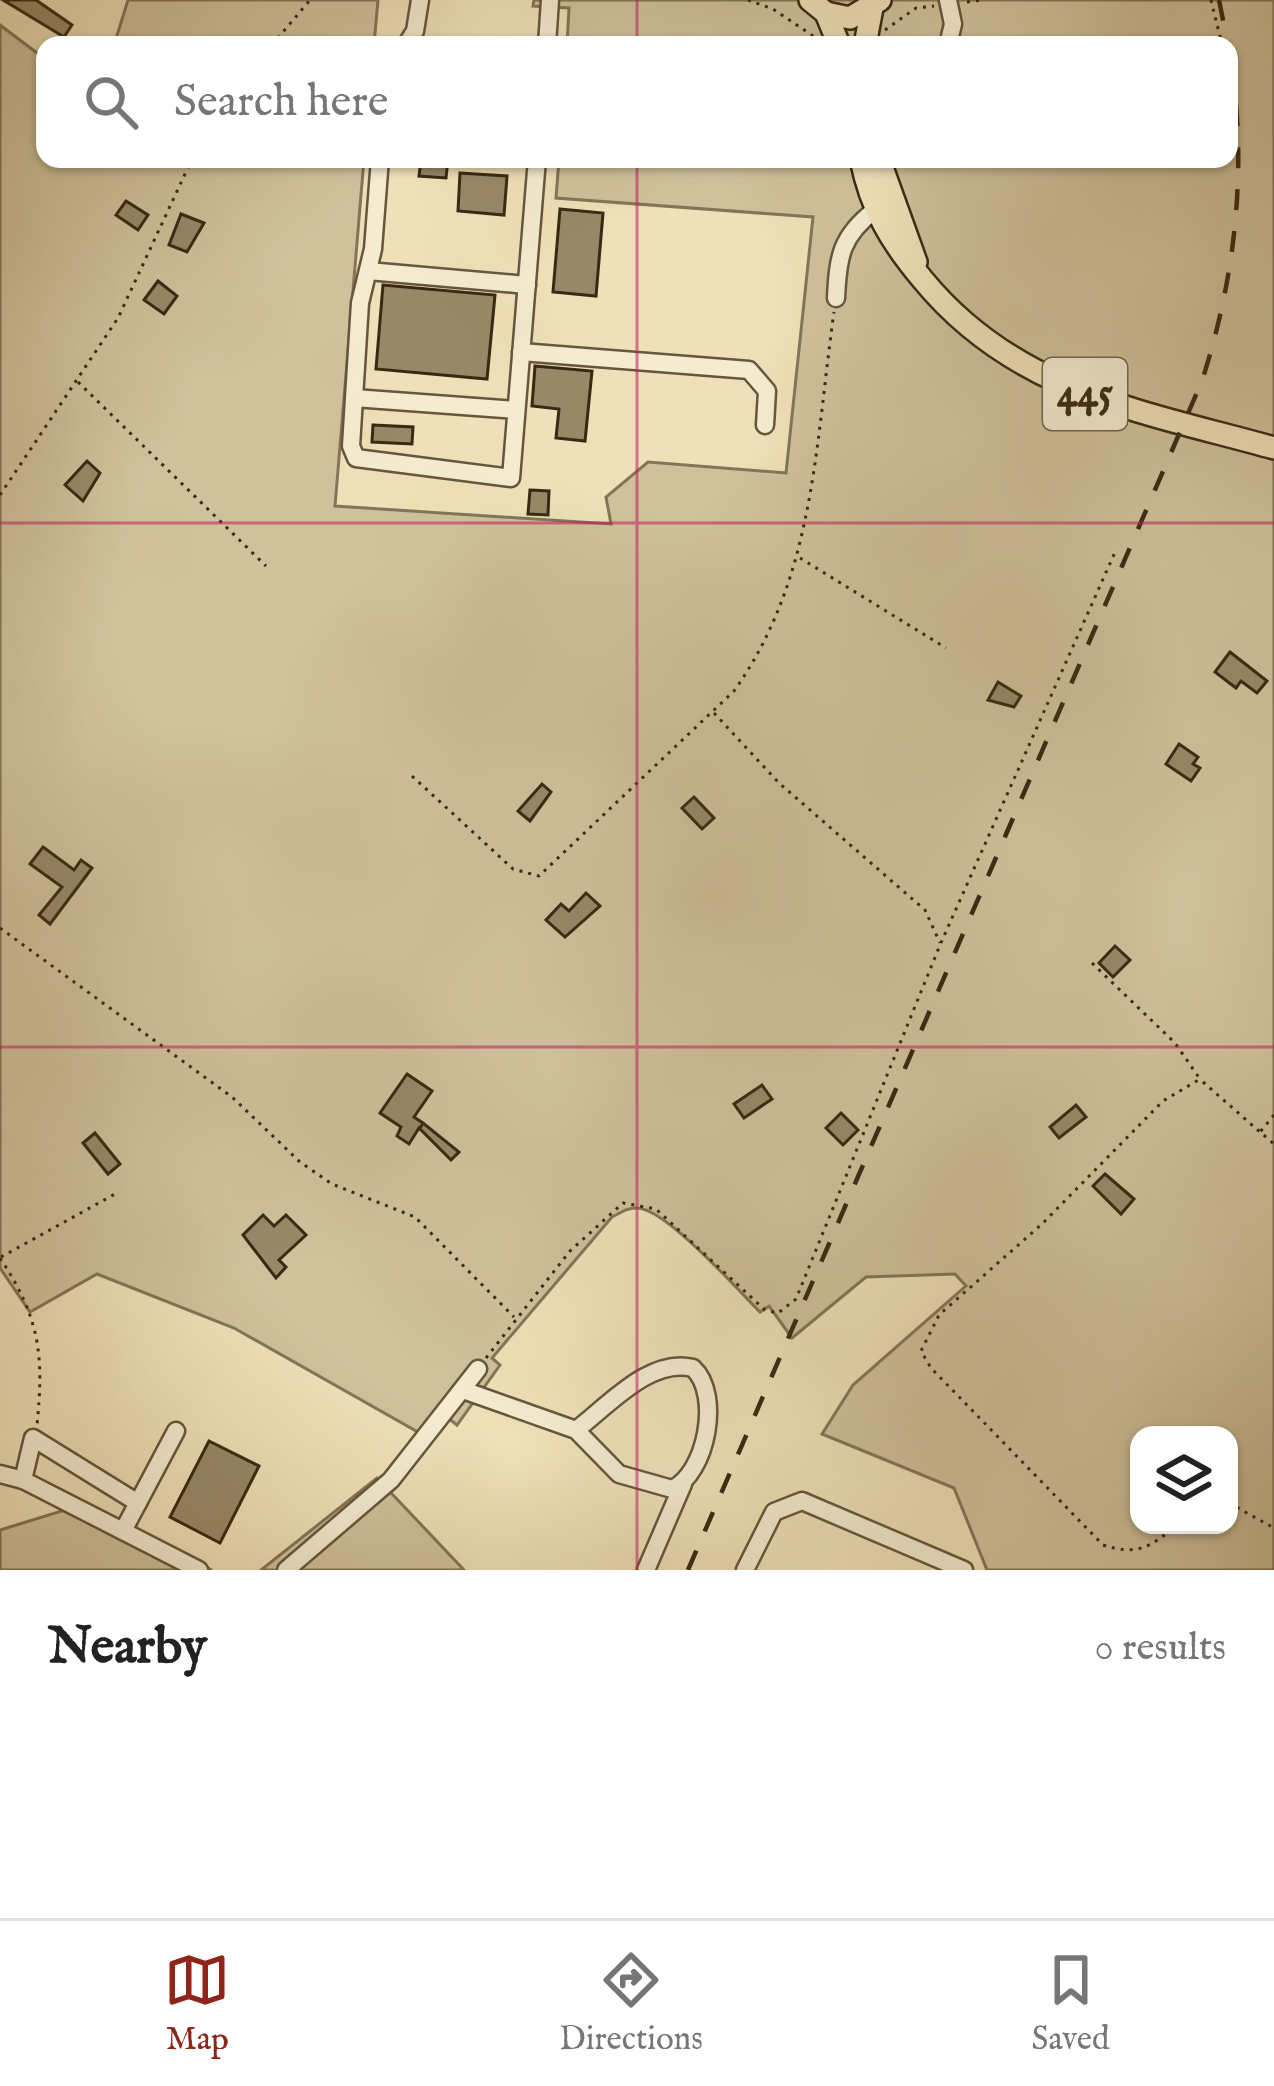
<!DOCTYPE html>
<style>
:root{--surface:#fff;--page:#f2f2f2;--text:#222;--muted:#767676;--line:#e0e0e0;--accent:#8f2418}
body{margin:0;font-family:"IM FELL English",serif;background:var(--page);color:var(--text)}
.controls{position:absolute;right:36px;bottom:36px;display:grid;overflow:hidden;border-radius:24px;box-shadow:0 3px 9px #0004}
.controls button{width:108px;height:108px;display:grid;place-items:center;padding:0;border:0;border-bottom:3px solid var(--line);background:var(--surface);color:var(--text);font:60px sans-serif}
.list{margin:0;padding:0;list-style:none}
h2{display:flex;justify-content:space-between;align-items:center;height:156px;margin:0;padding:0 48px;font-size:51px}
h2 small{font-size:39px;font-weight:400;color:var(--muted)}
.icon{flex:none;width:66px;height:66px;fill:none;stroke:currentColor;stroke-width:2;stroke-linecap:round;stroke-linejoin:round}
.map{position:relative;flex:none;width:1274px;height:1570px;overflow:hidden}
.search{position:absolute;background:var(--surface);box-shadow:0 3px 9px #0004;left:36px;right:36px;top:36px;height:132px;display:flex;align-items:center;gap:30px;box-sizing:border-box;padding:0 42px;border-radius:24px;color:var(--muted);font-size:45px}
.sheet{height:348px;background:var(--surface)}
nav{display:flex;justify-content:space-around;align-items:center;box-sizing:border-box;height:168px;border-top:3px solid var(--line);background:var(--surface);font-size:33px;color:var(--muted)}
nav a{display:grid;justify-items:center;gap:6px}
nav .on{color:var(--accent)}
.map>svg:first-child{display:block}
.green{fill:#cfc19c;stroke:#847557;stroke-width:3;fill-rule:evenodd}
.building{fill:#978868;stroke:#392912;stroke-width:3}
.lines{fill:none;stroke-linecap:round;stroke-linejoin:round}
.minor-casing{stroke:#66573c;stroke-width:21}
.major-casing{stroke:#392912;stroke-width:26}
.path{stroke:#392912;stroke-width:3;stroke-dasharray:3 6;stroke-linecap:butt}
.minor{stroke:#f4ebd1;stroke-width:16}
.major{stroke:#eee0b8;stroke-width:21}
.rail{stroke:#392912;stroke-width:4.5;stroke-dasharray:21 21;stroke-linecap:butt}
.grid{fill:none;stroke:#c2185b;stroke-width:3;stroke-opacity:0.55}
.labels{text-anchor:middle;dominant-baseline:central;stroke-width:9;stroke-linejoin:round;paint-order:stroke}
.shield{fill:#f4ebd1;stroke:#71634b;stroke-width:3}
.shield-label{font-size:42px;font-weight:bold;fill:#392912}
</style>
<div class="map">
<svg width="1274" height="1570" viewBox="0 0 1274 1570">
<rect width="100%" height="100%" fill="#eee0b8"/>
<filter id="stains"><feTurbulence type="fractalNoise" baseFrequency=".00167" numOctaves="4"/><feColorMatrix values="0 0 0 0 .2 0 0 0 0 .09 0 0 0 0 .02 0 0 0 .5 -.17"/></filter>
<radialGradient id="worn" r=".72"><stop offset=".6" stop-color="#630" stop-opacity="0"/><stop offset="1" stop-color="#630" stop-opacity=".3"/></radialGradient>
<g class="green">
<polygon points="128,0 378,0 374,45 114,45"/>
<path d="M534 0H1274V1570H987L954 1488 822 1434 853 1385 966 1286 955 1274 866 1277 792 1338 769 1306 760 1312C737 1289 667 1210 638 1208 628 1207 620 1213 612 1217L492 1358 500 1365 457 1425 448 1418 432 1440 234 1328 97 1274 30 1312 0 1268V25L45 59V159H364L335 506 611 524 606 497 648 462 786 473 813 217 556 198 559 159H1229V45H567L569 8 533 6ZM1139 1435H1229V1525H1139Z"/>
<polygon points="377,1478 464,1570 261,1570"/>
<polygon points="81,1505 212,1570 0,1570 0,1530"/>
</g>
<g class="building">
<polygon points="3,0 36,0 72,25 64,37"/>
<polygon points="421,159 448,159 446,178 419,176"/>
<polygon points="460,173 507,176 504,215 458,211"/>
<polygon points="126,201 148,215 138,230 116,215"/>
<polygon points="560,209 603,213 596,296 553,292"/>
<polygon points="181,214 204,223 187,252 169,245"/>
<polygon points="158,281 177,296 164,314 144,300"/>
<polygon points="383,285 495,295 487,379 376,369"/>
<polygon points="535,366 592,371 585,441 556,438 559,409 532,406"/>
<polygon points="373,425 413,427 412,444 372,442"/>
<polygon points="87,461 100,473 83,501 65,485"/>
<polygon points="530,490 549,491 548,515 528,514"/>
<polygon points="1230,652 1267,681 1257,693 1241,681 1236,688 1215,672"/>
<polygon points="998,682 1021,696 1014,707 988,700"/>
<polygon points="1179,744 1198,757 1193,764 1200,768 1191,781 1166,764"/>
<polygon points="542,784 551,792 530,821 518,811"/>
<polygon points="694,797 714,818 702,829 682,808"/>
<polygon points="43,847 74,870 81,860 92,868 50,924 39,915 62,887 30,864"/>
<polygon points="586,893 600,906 565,937 546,920 561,904 569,911"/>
<polygon points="1115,946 1130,960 1113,977 1099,963"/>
<polygon points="407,1074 432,1091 414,1117 423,1123 420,1128 423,1123 459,1152 451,1160 419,1128 409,1144 397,1136 401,1127 380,1113"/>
<polygon points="762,1085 772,1099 744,1118 734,1104"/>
<polygon points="1076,1105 1086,1117 1059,1138 1050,1127"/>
<polygon points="841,1113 858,1130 843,1145 826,1128"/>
<polygon points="95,1133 120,1164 108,1174 83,1143"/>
<polygon points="1105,1174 1134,1199 1121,1214 1093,1186"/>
<polygon points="263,1215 274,1226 286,1215 306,1235 279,1260 286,1267 276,1278 243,1235"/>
<polygon points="209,1441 259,1466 220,1543 170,1517"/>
</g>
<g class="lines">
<defs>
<g id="minor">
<polyline points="948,0 953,24 948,45"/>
<polyline points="406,45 415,31 420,0"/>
<polyline points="547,45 550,0"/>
<polyline points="380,159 373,249 360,303 351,446 356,458 511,478 537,159"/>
<polyline points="368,271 527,285"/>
<path d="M836 298C838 256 841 236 875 210"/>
<polyline points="521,352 749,370 767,391 765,425"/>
<polyline points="354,398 516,410"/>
<path d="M463 1390 576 1430 619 1474 672 1489C706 1474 722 1395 693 1368 650 1357 608 1406 576 1430"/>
<polyline points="0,1474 23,1480 199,1570"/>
<polyline points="23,1480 33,1438 138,1503"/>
<polyline points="123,1531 176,1431"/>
<polyline points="286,1570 391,1480 478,1369"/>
<polyline points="646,1570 683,1484"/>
<polyline points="745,1570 774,1512 802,1501 964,1570"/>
</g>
<g id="major">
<polyline points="810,0 826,13 839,45"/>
<polyline points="826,13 850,18 880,0"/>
<polyline points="865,45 872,8"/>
<path d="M861 159C871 209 891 242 923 280 1015 392 1141 411 1274 448"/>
<polyline points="879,159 916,262"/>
</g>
</defs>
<use href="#minor" class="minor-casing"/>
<use href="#major" class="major-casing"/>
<g class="path">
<polyline points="748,0 773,9 819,40"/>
<polyline points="1211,0 1222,45"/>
<polyline points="967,2 983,0"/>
<polyline points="885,30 916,8 934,6"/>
<polyline points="272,45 310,0"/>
<polyline points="78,382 266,566"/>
<polyline points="0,495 118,318 192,159"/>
<polyline points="800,558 946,648"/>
<polyline points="714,713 779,783 925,910 940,943"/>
<path d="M412 776 513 869 539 876 734 691C815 577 815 446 834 312"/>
<polyline points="0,928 232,1097 300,1162 332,1184 415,1217 514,1317"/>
<path d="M1092 963 1175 1043 1200 1079 1163 1101 1042 1224 939 1315 921 1351 931 1368 1103 1545C1136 1556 1152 1547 1176 1525"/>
<polyline points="1203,1082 1260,1132"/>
<polyline points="1274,1115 1260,1132 1274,1144"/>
<polyline points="1,1257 115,1194"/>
<path d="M0 1258C40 1318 44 1355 37 1425"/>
<polyline points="486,1358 570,1251 623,1203 656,1209 765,1310 778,1313 796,1299 940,945 1116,550"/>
<polyline points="1229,1503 1274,1528"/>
</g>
<use href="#minor" class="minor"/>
<use href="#major" class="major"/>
<g class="rail">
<polyline points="1219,0 1228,45"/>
<path d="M688 1570 1202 381C1237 272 1248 161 1229 48"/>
</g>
</g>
<path class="grid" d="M637 0V45M637 159V1570M0 523H1274M0 1047H1274"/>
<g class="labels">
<rect class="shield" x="1043" y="358" width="84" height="72" rx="9"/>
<g class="shield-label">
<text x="1085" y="394">445</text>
</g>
</g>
<rect width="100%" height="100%" filter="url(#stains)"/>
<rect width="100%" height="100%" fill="url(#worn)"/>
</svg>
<div class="controls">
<button><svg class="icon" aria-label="layers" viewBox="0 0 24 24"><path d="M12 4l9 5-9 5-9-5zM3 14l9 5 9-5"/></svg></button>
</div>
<div class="search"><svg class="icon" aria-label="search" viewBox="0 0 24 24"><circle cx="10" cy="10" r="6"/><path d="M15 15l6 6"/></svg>Search here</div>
</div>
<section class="sheet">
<h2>Nearby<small>0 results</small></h2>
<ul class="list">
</ul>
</section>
<nav>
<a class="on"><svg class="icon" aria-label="map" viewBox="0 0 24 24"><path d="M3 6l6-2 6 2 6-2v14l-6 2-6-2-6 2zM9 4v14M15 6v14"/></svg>Map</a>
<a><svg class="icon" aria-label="directions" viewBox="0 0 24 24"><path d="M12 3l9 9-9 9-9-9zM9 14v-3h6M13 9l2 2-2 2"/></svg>Directions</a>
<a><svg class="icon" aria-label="saved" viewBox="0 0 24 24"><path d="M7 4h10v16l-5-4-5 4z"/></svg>Saved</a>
</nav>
